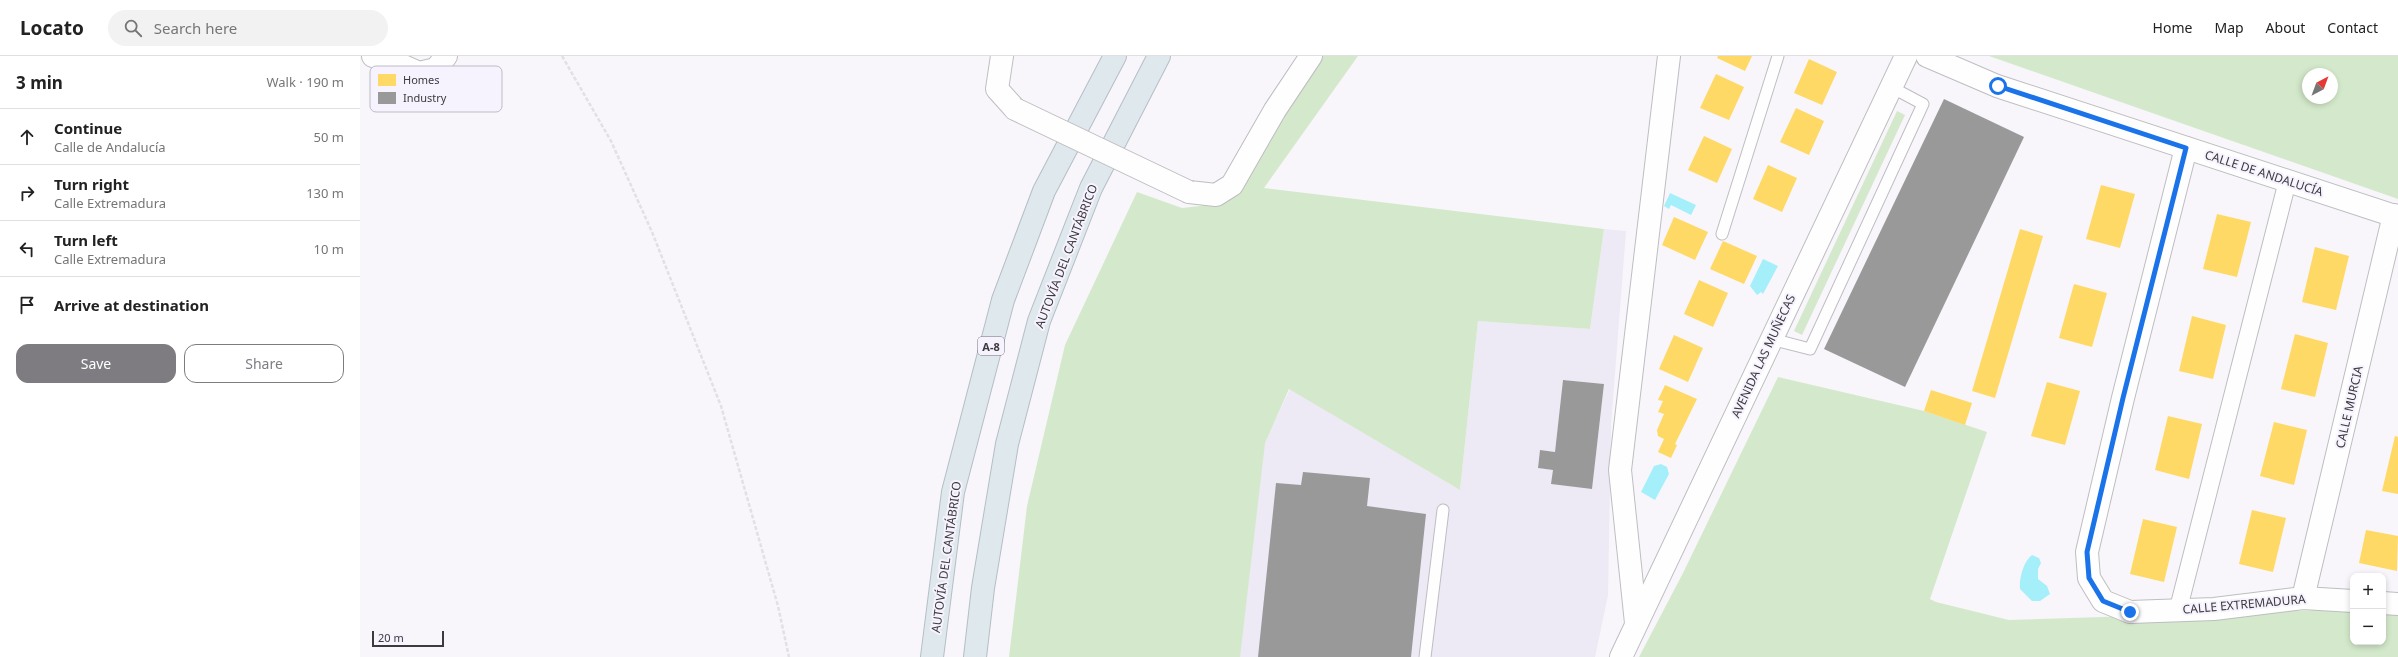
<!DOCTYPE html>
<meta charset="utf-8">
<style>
:root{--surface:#fff;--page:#f2f2f2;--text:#222;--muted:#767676;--line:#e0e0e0;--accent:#7e7c81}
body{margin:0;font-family:"Noto Sans",sans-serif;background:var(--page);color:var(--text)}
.controls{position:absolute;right:12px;bottom:12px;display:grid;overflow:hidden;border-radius:8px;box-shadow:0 2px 6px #0003}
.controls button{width:36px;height:36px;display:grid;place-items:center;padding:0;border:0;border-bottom:1px solid var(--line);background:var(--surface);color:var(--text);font:20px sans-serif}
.compass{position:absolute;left:1942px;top:12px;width:36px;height:36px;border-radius:50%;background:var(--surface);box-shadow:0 2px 6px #0003;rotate:41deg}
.scale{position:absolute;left:12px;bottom:10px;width:72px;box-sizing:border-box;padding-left:4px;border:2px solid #3c3a3f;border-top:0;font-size:11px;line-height:14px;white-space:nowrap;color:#3c3a3f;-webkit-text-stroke:3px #f7f3fe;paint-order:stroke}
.stop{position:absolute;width:12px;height:12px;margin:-9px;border:3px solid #1a73e8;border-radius:50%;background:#fff}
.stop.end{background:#1a73e8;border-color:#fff;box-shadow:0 1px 4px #0008}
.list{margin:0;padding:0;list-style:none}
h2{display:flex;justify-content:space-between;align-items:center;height:52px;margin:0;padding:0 16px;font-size:17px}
h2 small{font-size:13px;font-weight:400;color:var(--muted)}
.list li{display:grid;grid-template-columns:26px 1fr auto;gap:12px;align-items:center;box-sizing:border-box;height:56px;padding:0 16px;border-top:1px solid var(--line)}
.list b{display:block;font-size:15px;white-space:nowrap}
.list p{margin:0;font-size:13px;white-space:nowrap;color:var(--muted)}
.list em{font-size:13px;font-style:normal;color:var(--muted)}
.actions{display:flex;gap:8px;padding:12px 16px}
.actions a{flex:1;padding:9px 0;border:1px solid var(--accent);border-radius:12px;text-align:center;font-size:14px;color:var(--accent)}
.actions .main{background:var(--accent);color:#fff}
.icon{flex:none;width:22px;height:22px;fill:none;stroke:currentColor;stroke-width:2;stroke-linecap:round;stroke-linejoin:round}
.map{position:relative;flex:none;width:2038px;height:601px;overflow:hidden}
header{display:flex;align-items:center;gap:24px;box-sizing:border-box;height:56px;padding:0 20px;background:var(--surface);border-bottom:1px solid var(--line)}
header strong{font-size:19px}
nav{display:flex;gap:22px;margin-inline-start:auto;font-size:14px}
.search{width:280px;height:36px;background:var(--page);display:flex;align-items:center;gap:10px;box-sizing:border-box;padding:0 14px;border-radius:22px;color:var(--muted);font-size:15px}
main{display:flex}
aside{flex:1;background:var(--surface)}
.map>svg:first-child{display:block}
.built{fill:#ede9f5;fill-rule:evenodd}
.green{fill:#d4e9cb;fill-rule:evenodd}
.water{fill:#a5effb}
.homes{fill:#ffd966}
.industry{fill:#999}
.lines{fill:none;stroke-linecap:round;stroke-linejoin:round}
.service-casing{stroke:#bebdc1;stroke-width:13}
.pedestrian-casing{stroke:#bebdc1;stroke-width:19}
.minor-casing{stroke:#bebdc1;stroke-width:24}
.tertiary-casing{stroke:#bebdc1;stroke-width:24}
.motorway-casing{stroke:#b4bec6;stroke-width:24}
.path{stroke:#e1e0e2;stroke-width:2.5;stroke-dasharray:4 2;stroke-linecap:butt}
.service{stroke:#fefefe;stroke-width:11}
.pedestrian{stroke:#fefefe;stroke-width:17}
.minor{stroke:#fefefe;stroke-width:22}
.tertiary{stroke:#fefefe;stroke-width:22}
.motorway{stroke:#dee8ed;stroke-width:22}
.minor-bridge-casing{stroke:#bebdc1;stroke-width:24;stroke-linecap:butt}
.minor-bridge{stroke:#fefefe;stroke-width:22}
.route{stroke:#1a73e8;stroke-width:5}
.labels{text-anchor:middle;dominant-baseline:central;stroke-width:4;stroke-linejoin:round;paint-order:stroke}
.shield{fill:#f7f3fe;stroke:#747278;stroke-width:1}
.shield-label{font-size:11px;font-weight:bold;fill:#3c3a3f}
.street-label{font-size:12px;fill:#3c3a3f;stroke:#f7f3fe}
.key{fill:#f7f3fe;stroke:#bfbcc5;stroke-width:1}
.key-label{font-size:11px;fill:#3c3a3f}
</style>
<header>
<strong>Locato</strong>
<div class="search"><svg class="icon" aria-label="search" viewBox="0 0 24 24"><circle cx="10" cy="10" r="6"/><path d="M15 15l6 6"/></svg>Search here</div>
<nav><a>Home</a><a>Map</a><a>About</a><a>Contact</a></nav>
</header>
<main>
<aside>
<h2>3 min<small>Walk · 190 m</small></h2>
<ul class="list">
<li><svg class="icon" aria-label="ahead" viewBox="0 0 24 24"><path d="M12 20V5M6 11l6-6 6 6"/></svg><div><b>Continue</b><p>Calle de Andalucía</p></div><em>50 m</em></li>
<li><svg class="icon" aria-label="right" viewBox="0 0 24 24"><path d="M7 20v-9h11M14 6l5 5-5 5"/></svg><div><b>Turn right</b><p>Calle Extremadura</p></div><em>130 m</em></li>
<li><svg class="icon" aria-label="left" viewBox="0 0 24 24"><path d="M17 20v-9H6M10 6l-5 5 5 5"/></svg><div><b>Turn left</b><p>Calle Extremadura</p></div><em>10 m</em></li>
<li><svg class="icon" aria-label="arrive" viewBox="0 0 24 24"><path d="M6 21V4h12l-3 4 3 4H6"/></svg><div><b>Arrive at destination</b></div></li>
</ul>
<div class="actions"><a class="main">Save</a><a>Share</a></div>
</aside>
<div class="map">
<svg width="2038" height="601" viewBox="0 0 2038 601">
<rect width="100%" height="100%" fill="#f8f6fb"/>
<path class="built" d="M1244 173 1266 175 1251 369 1248 539 1235 601H879L902 392 930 333 1100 434 1118 265 1230 273ZM1203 324 1244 328 1232 433 1192 428 1193 414 1178 412 1180 394 1195 396Z"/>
<g class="green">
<polygon points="963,0 998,0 904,132 1244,173 1230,273 1118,265 1100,434 929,333 905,387 880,601 649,601 667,450 705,289 777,136 822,152 848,149 910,84 949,18"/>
<path d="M1629 0H2038V143ZM1948 18H1972V42H1948Z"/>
<polygon points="1537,55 1545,59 1442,279 1434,275"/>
<polygon points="1418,321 1564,355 1627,376 1570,543 1576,546 1649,564 1993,553 1993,586 2023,586 2023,556 2038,557 2038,601 1279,601 1323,517"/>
</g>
<g class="water">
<polygon points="1310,137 1336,149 1331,159 1311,149 1309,153 1304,150"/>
<polygon points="1403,203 1418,210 1403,238 1401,236 1397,239 1390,230"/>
<polygon points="1301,408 1307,411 1309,418 1295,444 1281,436 1294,410"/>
<path d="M1672 499 1679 502 1681 507 1678 513V523L1687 530 1690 538 1680 545H1672L1660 533C1659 523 1663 506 1672 499Z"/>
</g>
<g class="homes">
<polygon points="1358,0 1392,0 1385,15 1357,2"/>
<polygon points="1449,3 1477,16 1462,49 1434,37"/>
<polygon points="1356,18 1384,31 1369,64 1340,52"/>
<polygon points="1436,52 1464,65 1449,99 1420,86"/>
<polygon points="1344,80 1372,93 1357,127 1328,114"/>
<polygon points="1408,109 1437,122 1422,156 1393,143"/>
<polygon points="1741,129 1775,138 1760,192 1726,183"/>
<polygon points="1857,158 1891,166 1877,221 1843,213"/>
<polygon points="1314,161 1348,176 1335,204 1302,189"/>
<polygon points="1660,173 1683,180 1635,342 1612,335"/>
<polygon points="1363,185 1397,200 1384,228 1350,213"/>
<polygon points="1955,191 1989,200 1976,254 1942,246"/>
<polygon points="1339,224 1368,237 1353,271 1324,258"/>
<polygon points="1714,228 1747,237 1732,291 1699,282"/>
<polygon points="1832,260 1866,269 1853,323 1819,315"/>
<polygon points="1935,278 1968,287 1955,341 1921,333"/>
<polygon points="1314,279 1343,292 1328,326 1299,313"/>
<polygon points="1687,326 1720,335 1705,389 1671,380"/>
<polygon points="1305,329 1337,343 1315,388 1317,389 1311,402 1298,396 1304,383 1298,380 1297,374 1304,358 1298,356 1303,345 1298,344"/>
<polygon points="1571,334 1612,347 1605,369 1564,355"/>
<polygon points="1808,360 1842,368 1829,423 1795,414"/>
<polygon points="1914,366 1947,374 1934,429 1900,420"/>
<polygon points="2035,380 2038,381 2038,438 2022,435"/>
<polygon points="1892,454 1926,462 1913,516 1879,508"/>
<polygon points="1783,463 1817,471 1804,526 1770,518"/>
<polygon points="2006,474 2038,480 2037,515 1999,507"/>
</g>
<g class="industry">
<polygon points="1584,43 1664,81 1545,331 1464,293"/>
<polygon points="1203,324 1244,328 1232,433 1191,428 1193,414 1178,412 1180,394 1195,396"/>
<polygon points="943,416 1010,422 1007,450 1066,458 1051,601 898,601 916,427 941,429"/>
</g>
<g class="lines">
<defs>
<g id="service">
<polyline points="1362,178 1418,0"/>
<polyline points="1411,283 1450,293 1563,48 1531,31"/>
<polyline points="1065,601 1083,454"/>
</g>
<polyline id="pedestrian" points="1818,554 1928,123"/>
<g id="minor">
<polyline points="13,0 39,8 59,17 76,13 86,0"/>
<polyline points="642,0 637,33 655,53"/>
<polyline points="1567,0 1637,30 2038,161"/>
<polyline points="1826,92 1763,342 1727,496 1729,522 1743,545 1770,556 1854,553 1943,542 1993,545"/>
<polyline points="829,136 856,139 872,129 915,54 951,0"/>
<polyline points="1943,542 2034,159"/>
<polyline points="2023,547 2038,548"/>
<polyline points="1276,567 1260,414 1309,0"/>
</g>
<polyline id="tertiary" points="1261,601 1546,0"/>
<g id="motorway">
<polyline points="572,601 593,436 643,244 684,135 755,0"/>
<polyline points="615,601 623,532 647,388 679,265 731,132 799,0"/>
</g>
</defs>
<use href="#service" class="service-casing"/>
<use href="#pedestrian" class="pedestrian-casing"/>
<use href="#minor" class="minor-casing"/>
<use href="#tertiary" class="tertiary-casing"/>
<use href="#motorway" class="motorway-casing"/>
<polyline class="path" points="202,0 251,85 292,176 361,350 418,550 429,601"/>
<use href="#service" class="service"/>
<use href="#pedestrian" class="pedestrian"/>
<use href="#minor" class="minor"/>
<use href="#tertiary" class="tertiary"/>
<use href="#motorway" class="motorway"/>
<defs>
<polyline id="minor-bridge" points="655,53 829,136"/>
</defs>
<use href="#minor-bridge" class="minor-bridge-casing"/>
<use href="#minor-bridge" class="minor-bridge"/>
</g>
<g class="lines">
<polyline class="route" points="1638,30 1826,92 1763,342 1727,496 1729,522 1743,545 1770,556"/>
</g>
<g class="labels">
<rect class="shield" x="618" y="281" width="26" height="18" rx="3"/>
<g class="shield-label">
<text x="631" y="290">A-8</text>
</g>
<g class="street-label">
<text transform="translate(1904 117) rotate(18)">CALLE DE ANDALUCÍA</text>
<text transform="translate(706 200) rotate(-69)">AUTOVÍA DEL CANTÁBRICO</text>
<text transform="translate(1403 300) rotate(-65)">AVENIDA LAS MUÑECAS</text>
<text transform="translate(1989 351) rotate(-77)">CALLE MURCIA</text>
<text transform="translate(586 501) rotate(-82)">AUTOVÍA DEL CANTÁBRICO</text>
<text transform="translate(1884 548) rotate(-5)">CALLE EXTREMADURA</text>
</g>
</g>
<rect x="10" y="10" width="132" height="46" rx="6" class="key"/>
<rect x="18" y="18" width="18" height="12" fill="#ffd966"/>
<rect x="18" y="36" width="18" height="12" fill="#999"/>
<g class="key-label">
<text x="43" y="28">Homes</text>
<text x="43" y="46">Industry</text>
</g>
</svg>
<div class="controls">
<button>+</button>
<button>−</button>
</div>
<svg class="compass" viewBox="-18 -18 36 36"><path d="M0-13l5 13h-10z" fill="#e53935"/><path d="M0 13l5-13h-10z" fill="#767676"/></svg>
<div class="scale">20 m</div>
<div class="stop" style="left:1638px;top:30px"></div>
<div class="stop end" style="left:1770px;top:556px"></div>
</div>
</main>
